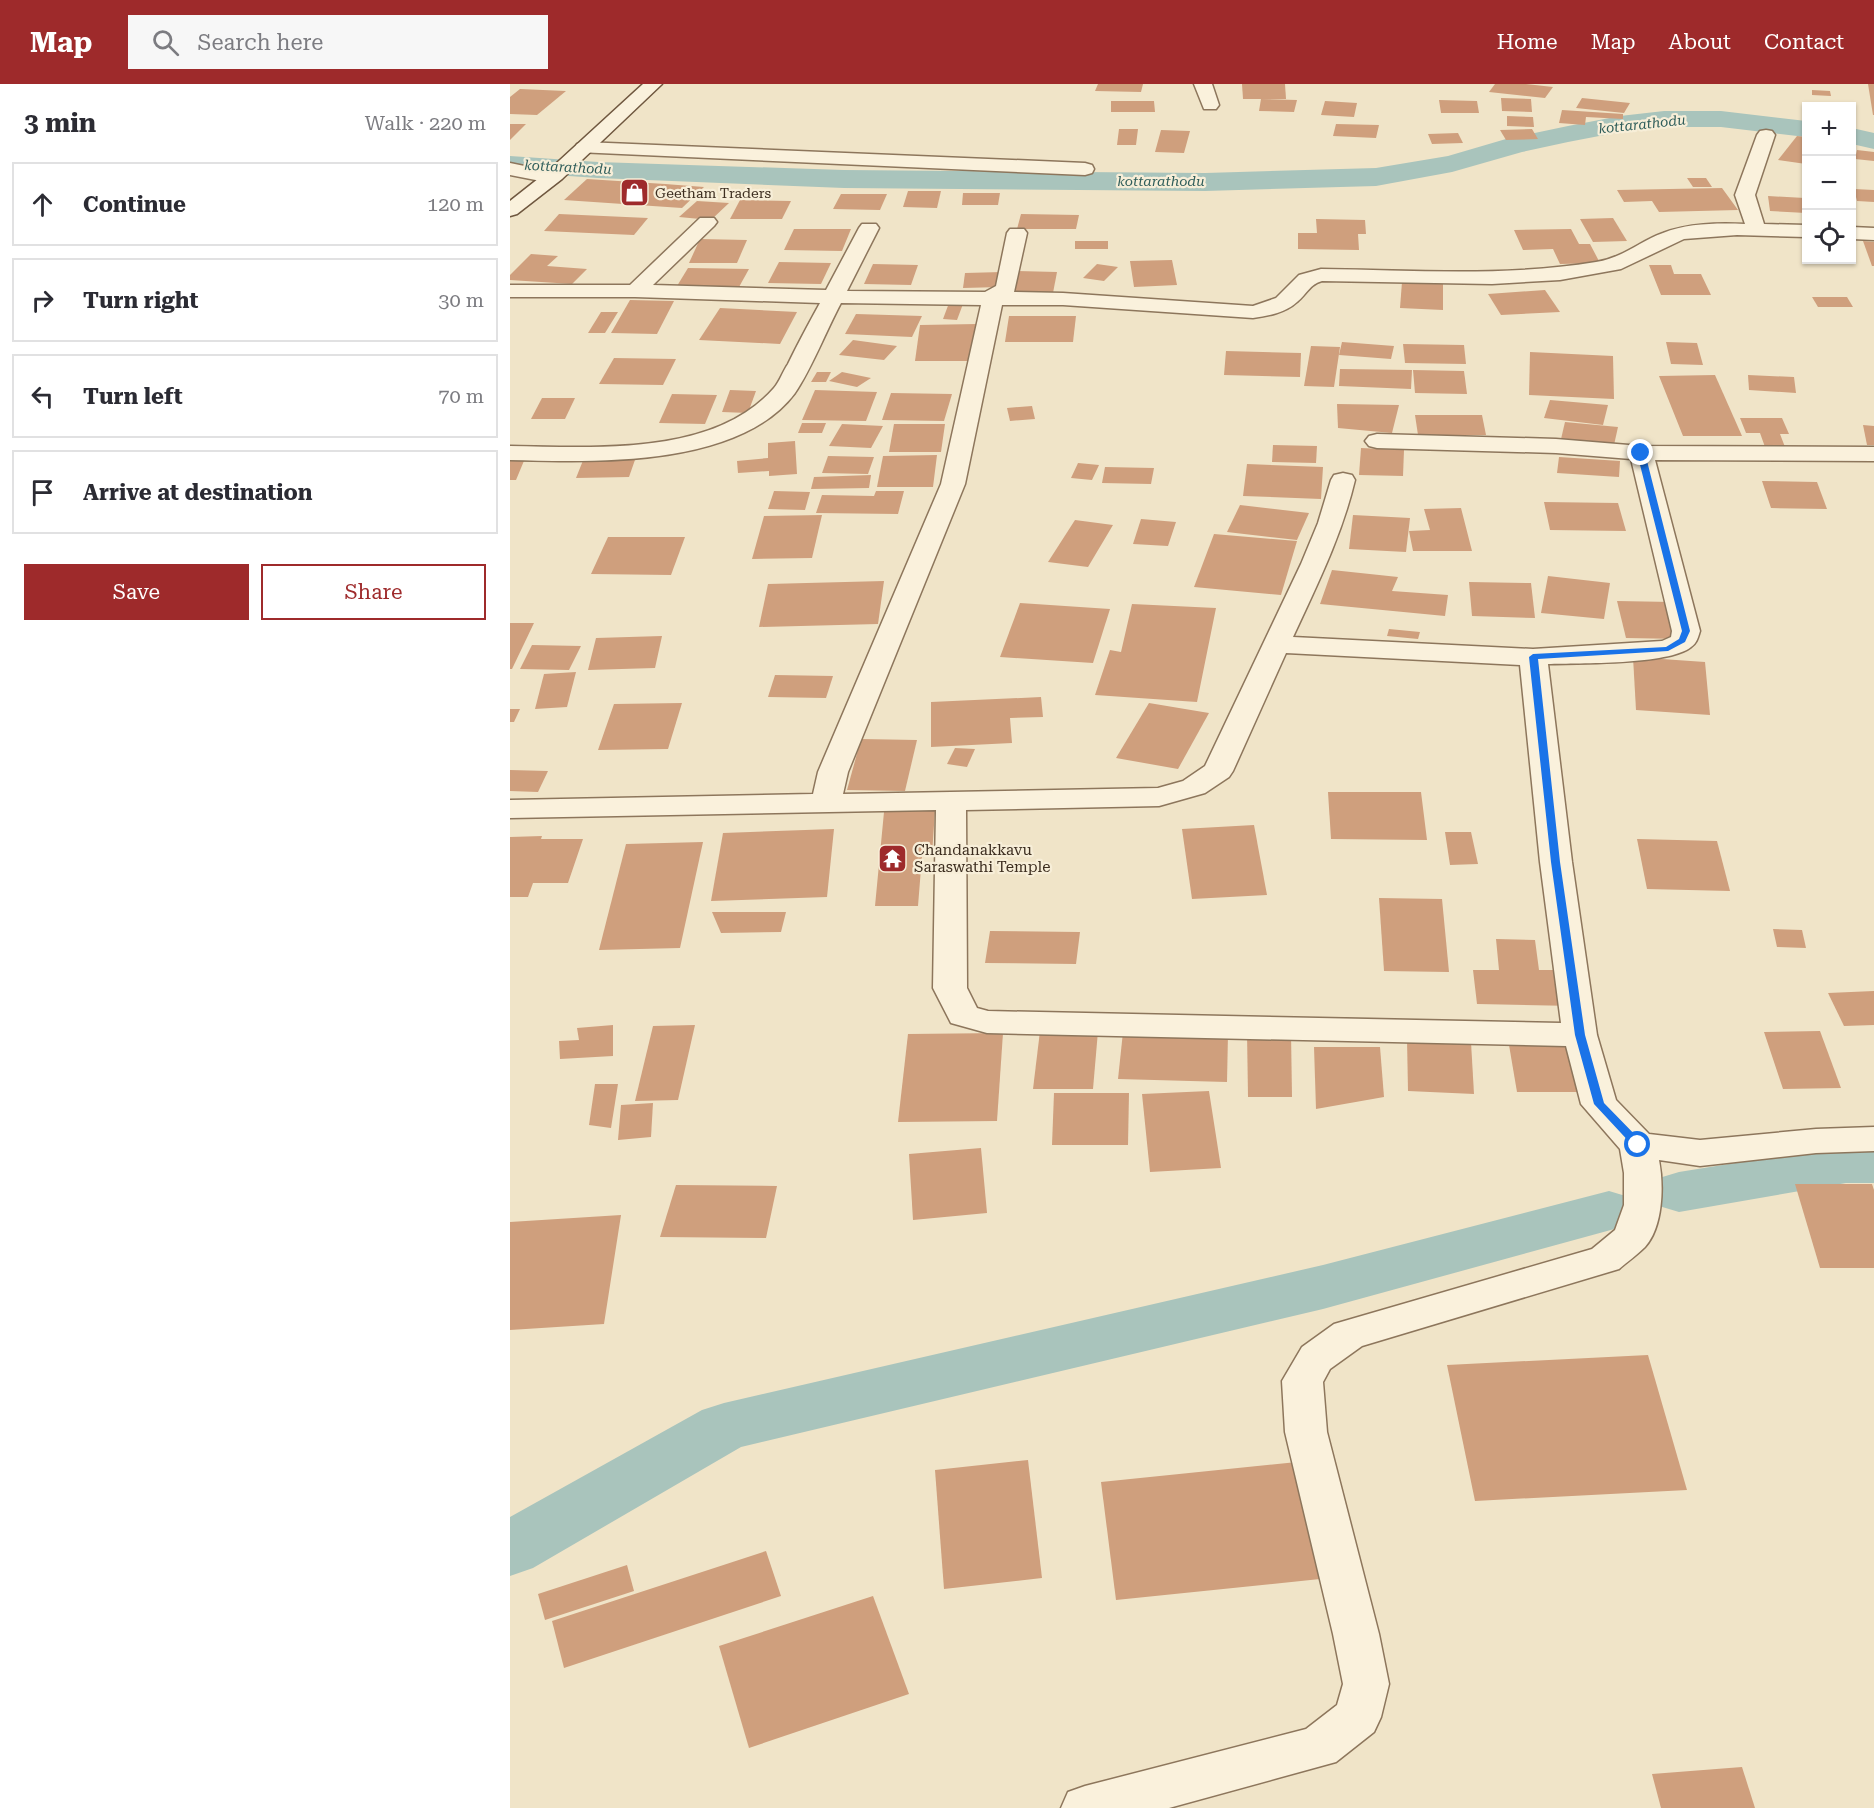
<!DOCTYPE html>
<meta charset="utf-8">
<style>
:root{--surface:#fff;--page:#f7f7f7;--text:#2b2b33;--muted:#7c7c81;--line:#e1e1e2;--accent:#9e2a2b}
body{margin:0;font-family:"Roboto Serif",serif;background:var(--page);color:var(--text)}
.controls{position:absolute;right:18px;top:18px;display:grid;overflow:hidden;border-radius:0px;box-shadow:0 2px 4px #0004}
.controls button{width:54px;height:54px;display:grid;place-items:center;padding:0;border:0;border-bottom:2px solid var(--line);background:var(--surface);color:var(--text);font:30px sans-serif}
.stop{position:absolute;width:18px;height:18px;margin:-14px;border:4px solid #1a73e8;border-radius:50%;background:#fff}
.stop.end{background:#1a73e8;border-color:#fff;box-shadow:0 2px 6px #0008}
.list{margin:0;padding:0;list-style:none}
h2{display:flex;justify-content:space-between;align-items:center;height:78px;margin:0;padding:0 24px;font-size:26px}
h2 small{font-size:20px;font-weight:400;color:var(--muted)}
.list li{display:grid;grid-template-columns:39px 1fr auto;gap:18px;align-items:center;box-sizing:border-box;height:84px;margin:0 12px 12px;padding:0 12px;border:2px solid var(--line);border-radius:0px}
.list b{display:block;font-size:22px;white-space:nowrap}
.list em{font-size:20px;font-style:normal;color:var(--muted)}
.actions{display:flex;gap:12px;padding:18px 24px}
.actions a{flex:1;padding:14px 0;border:2px solid var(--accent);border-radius:0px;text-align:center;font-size:21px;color:var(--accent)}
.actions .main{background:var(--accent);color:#fff}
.icon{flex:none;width:33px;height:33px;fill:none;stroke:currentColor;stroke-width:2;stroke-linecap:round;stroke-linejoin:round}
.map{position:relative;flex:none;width:1364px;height:1724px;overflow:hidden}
header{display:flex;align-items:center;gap:36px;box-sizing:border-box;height:84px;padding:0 30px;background:var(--accent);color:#fff}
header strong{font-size:28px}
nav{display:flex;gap:33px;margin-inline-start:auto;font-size:21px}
.search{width:420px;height:54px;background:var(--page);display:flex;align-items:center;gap:15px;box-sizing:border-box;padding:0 21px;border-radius:0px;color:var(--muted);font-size:22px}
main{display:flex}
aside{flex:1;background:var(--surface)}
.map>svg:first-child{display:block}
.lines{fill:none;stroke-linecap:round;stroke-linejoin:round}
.canal{fill:#a9c4bc;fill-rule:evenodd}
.building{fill:#cf9f7d}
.street-casing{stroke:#8d765c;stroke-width:3}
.secondary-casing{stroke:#6f573f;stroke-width:3}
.street{fill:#faf1dc;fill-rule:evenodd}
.secondary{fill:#faf1dc;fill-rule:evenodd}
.route{fill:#1a73e8}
.labels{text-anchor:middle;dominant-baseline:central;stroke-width:4.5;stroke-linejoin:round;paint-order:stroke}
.far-water-label{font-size:14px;font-style:italic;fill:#2f5d5a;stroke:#f7eed8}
.far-poi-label{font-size:14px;fill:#3d2e20;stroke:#f7eed8;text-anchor:start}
.poi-label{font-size:15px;fill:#3d2e20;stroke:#f7eed8;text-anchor:start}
</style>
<header>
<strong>Map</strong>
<div class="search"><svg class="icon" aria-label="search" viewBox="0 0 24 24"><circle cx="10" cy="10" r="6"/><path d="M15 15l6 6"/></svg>Search here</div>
<nav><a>Home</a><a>Map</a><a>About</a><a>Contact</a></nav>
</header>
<main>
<aside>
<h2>3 min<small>Walk · 220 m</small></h2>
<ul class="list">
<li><svg class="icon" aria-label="ahead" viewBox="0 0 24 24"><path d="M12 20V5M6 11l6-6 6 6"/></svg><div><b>Continue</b></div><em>120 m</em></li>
<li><svg class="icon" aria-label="right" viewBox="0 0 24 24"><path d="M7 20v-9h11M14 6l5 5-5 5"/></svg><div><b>Turn right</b></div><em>30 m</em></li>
<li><svg class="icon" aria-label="left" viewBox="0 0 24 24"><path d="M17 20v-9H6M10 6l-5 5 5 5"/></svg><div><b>Turn left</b></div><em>70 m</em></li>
<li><svg class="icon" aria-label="arrive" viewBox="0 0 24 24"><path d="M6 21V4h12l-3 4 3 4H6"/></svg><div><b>Arrive at destination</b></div></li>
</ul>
<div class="actions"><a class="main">Save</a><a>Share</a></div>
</aside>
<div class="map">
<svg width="1364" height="1724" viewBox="0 0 1364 1724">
<rect width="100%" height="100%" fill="#f0e4c8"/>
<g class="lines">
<g class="canal">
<polygon points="1154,27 1211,27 1296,37 1296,53 1211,43 1154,43 1110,48 1058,58 1012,68 942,88 866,102 695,107 334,104 88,94 0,88 0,72 88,78 334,86 695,89 866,84 938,72 996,55 1058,42 1110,32"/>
<polygon points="1342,44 1364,49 1364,65 1342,60"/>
<polygon points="1336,1061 1364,1061 1364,1099 1336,1099 1169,1128 1149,1122 1141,1108 1149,1094 1169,1088"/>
<polygon points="1099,1107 1119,1113 1127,1127 1119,1141 813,1225 231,1363 23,1484 0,1492 0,1433 192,1326 214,1319 813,1181"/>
</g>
</g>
<g class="building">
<polygon points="588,0 633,0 631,8 585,7"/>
<polygon points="732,0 775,0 776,15 733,15"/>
<polygon points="985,0 1016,0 1043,3 1035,14 979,8"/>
<polygon points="1358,0 1364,0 1364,31 1363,31"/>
<polygon points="10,5 56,7 27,31 0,30 0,13"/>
<polygon points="1302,6 1320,7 1321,12 1302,11"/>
<polygon points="991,14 1021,15 1022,28 992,27"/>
<polygon points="1072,14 1120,19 1114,29 1066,24"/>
<polygon points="751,15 787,16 784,28 749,27"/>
<polygon points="929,16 967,17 969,29 931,29"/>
<polygon points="601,17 644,17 645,28 601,28"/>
<polygon points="815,17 847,19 844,33 811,31"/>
<polygon points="1052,26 1113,30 1113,35 1076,33 1075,41 1049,39"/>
<polygon points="997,32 1023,33 1024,43 997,42"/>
<polygon points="0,40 16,40 0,56"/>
<polygon points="826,40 869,41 866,54 823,52"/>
<polygon points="609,45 628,45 626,61 607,61"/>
<polygon points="1022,45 1028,55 996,56 990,46"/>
<polygon points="651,46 680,47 674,69 645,68"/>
<polygon points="948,49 953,59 922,60 918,50"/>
<polygon points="1287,52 1296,53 1296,80 1268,76"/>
<polygon points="1347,66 1364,68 1364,77 1345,75"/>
<polygon points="1177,94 1196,94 1202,103 1183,103"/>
<polygon points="77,95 155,100 194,103 172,124 54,116"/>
<polygon points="1212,104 1228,126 1149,128 1142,117 1114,118 1107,106"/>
<polygon points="1344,105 1364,106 1364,118 1347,117"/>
<polygon points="398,107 431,107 427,124 393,123"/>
<polygon points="453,109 490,109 488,121 452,121"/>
<polygon points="331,110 377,110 370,126 323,125"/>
<polygon points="1258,112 1295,114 1296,129 1260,127"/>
<polygon points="230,116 281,117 272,135 220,135"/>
<polygon points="187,117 219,119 201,136 169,133"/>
<polygon points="49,130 138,134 124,151 34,147"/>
<polygon points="511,130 569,131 566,145 507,145"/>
<polygon points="1103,134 1117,157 1083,158 1070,135"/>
<polygon points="806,135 855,136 856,150 848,150 849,166 788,165 788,149 807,149"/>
<polygon points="284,145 341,145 332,167 274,166"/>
<polygon points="1061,145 1069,160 1080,160 1090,179 1050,180 1043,165 1013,166 1004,146"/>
<polygon points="190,155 237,156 227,179 179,179"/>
<rect x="565" y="157" width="33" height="8"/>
<polygon points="1353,157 1364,158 1364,182 1362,182"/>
<polygon points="21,170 48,172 37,182 77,185 62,200 0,196 0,191"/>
<polygon points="662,176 667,201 624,203 620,177"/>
<polygon points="269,178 321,179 311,200 258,199"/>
<polygon points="363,180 408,181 401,201 354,200"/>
<polygon points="587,180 608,183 594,197 573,194"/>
<polygon points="1139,181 1161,181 1164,190 1191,190 1201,211 1151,211"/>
<polygon points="178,184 239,185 229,203 167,202"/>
<polygon points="507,187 547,188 543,209 502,208"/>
<polygon points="492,188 491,203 453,204 455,189"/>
<polygon points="892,198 933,199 933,226 890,224"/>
<polygon points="1035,206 1050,228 991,231 978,210"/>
<polygon points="1302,213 1337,213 1343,223 1308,223"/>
<polygon points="120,216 164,217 147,250 101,249"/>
<polygon points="439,219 453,220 447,236 433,235"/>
<polygon points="210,224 287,228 270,260 189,256"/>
<polygon points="91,228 108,228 95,249 78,249"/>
<polygon points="346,230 412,232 402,253 335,250"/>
<polygon points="499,232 566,232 563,258 495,258"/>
<polygon points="467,240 463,277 405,277 410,241"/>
<polygon points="343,256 387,262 374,276 329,271"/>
<polygon points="832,258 884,262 881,275 829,271"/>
<polygon points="1156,258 1187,259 1193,281 1161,280"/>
<polygon points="893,260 954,261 956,280 895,279"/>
<polygon points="801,262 830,263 824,303 794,302"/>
<polygon points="716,267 791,269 790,293 714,291"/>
<polygon points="1020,268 1103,272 1104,315 1019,311"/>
<polygon points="104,274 166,275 153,301 89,300"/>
<polygon points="830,285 902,286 901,305 829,302"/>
<polygon points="903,286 954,287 957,310 905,309"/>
<polygon points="307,288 321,288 316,298 301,298"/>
<polygon points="332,288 361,294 347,303 319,297"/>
<polygon points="1205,291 1232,352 1173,352 1149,292"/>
<polygon points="1238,291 1284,293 1286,309 1239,306"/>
<polygon points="220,306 246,307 238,329 212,328"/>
<polygon points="305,306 367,308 356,337 292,336"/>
<polygon points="381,309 442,310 434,337 372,336"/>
<polygon points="162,310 207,311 195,340 149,339"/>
<polygon points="32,314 65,314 55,335 21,335"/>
<polygon points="1040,316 1098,321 1093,341 1034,334"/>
<polygon points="827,320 889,321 882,349 828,344"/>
<polygon points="522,322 525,335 500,337 497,324"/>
<polygon points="905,331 972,331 976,351 908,351"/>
<polygon points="1230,334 1272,334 1279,350 1270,350 1275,363 1255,363 1250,349 1236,349"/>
<polygon points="1055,338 1108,343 1104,361 1051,355"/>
<polygon points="292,339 316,339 312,349 288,349"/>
<polygon points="332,340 373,342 361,364 319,362"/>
<polygon points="384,340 435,340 431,368 379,368"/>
<polygon points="1353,341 1364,342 1364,361 1357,361"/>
<polygon points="285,357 287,390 259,392 259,387 228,389 227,377 258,374 258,359"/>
<polygon points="763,361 807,362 806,379 762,378"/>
<polygon points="851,364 894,366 893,392 849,391"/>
<polygon points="427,371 423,403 367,403 373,372"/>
<polygon points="16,372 6,396 0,396 0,373"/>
<polygon points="318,372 364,373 358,390 312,389"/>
<polygon points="126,373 119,393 66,394 74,374"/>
<polygon points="1049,373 1110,377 1109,393 1047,389"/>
<polygon points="568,379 589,381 582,396 561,394"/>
<polygon points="737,380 813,383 811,415 733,412"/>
<polygon points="595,383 644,384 641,400 592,399"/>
<polygon points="361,391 359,404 301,405 304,393"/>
<polygon points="1252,397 1307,398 1317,425 1261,424"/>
<polygon points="264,407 300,408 295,426 258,425"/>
<polygon points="366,407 394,407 388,430 306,429 312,411 364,412"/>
<polygon points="1034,418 1108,419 1116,447 1040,446"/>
<polygon points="730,421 799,429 787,456 717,448"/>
<polygon points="951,424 962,467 903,467 899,447 920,446 914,425"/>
<polygon points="312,431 302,474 242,475 254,432"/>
<polygon points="843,431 900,434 896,468 839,465"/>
<polygon points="631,435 666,438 658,462 623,460"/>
<polygon points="565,436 603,441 578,483 538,478"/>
<polygon points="704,450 787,457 771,511 684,503"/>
<polygon points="98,453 175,453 161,491 81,490"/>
<polygon points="822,486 888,493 882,507 938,511 935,532 810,520"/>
<polygon points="1038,492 1100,499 1094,535 1031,529"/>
<polygon points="374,497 368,540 249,543 258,500"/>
<polygon points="959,498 1021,499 1025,534 962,532"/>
<polygon points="1107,517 1162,518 1171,555 1116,554"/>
<polygon points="510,519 600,525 583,579 490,573"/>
<polygon points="622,520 706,524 687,618 585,611 600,566 611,568"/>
<polygon points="0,539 24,539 2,585 0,585"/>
<polygon points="879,545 910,548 908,555 877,552"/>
<polygon points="152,552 145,584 78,586 86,554"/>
<polygon points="22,561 71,562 59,586 10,585"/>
<polygon points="1123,573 1195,578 1200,631 1126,626"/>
<polygon points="66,588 57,623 25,625 34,590"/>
<polygon points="265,591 323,592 316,614 258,613"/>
<polygon points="531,613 533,633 500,634 502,659 421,663 421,618"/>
<polygon points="172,619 158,665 88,666 104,620"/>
<polygon points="639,619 699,629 668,685 606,674"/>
<polygon points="0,625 10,625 4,638 0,638"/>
<polygon points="351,655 407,656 395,707 337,706"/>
<polygon points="445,664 465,665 457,683 437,680"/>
<polygon points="0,686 38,687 28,708 0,707"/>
<polygon points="818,708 911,708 917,756 821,755"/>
<polygon points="425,726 422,771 412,772 408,822 365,822 374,728"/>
<polygon points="744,741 757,811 682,815 672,745"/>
<polygon points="324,745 317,813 201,817 213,749"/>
<polygon points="935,748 961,748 968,780 940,781"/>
<polygon points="32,752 31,755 73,755 58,799 23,799 18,813 0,813 0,753"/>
<polygon points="1127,755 1207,757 1220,807 1137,805"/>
<polygon points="193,758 170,864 89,866 116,760"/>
<polygon points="869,814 932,815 939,888 874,887"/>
<polygon points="202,828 276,828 271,848 211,849"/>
<polygon points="1263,845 1292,846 1296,864 1267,863"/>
<polygon points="480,847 570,848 566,880 475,879"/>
<polygon points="986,855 1025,856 1029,886 1058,886 1064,922 967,920 963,886 989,886"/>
<polygon points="1364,907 1364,941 1334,942 1318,909"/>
<polygon points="103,941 103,972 50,975 49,957 69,956 67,944"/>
<polygon points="185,941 168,1016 125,1017 143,942"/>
<polygon points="530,947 588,947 583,1005 523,1005"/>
<polygon points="1310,947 1331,1004 1273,1005 1254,948"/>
<polygon points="613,948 718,950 717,998 608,995"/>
<polygon points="493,949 487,1037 388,1038 398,950"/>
<polygon points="737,949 781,949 782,1013 738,1013"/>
<polygon points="897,955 961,958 964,1010 898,1007"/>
<polygon points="999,961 1059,962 1067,1008 1007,1008"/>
<polygon points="804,963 870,963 874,1013 806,1025"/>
<polygon points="85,1000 108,1000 101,1044 79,1041"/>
<polygon points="699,1007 711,1084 640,1088 632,1010"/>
<polygon points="544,1009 619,1009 618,1061 542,1061"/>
<polygon points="143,1019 141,1053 108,1056 111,1021"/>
<polygon points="471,1064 477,1129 403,1136 399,1070"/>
<polygon points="1285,1100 1362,1100 1364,1106 1364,1184 1310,1184"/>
<polygon points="166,1101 267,1102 256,1154 150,1153"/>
<polygon points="111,1131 94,1240 0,1246 0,1138"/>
<polygon points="1138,1271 1177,1406 965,1417 937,1281"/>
<polygon points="518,1376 532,1494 434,1505 425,1386"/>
<polygon points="787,1378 810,1495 606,1516 591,1398"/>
<polygon points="256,1467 271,1512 54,1584 42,1537"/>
<polygon points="117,1481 124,1507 35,1536 28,1510"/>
<polygon points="363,1512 399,1610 239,1664 209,1562"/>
<polygon points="1232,1683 1245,1724 1151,1724 1142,1690"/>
</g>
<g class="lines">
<defs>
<g id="street">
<polygon points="684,0 702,0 709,21 706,25 694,25"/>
<path d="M1256 46 1262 47 1265 51 1245 111 1254 140 1296 141V153L1227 151 1174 155 1111 185 1050 196 982 200 812 197C800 200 796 211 787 218 775 229 758 232 743 234L553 221H492L455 400 338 688 333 710 648 704 673 697 695 682 791 480 808 439 821 396 824 391 833 389 842 391 845 396C832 451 807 501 783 553L1023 565 1152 557 1161 553 1162 547 1121 375 1046 369 867 364 859 362 855 357 859 352 867 350 1046 355 1131 362 1364 363V377L1145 376 1190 547C1188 553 1187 559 1181 563 1159 581 1069 579 1038 580L1062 778 1087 951 1106 1016 1139 1050 1190 1056 1306 1045 1364 1043V1067L1306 1069 1190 1082 1149 1076C1154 1102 1153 1143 1135 1163 1127 1171 1117 1178 1109 1185L852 1262 820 1285 813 1298 817 1348 869 1550 879 1600 871 1633 864 1648 826 1678 659 1724H551L558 1708 575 1702 796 1645 827 1621 833 1600 823 1550 775 1348 772 1297 792 1263 824 1240 1082 1165 1105 1146 1114 1121V1089L1110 1065 1071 1020 1056 962 477 949 441 939 423 904 426 726 0 734V716L303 710 308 688 431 400 471 221 331 219C317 245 301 286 285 309 229 384 84 378 0 376V362C83 363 204 373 264 304 270 297 273 287 278 280 288 259 299 239 310 219L125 213H0V201H120L190 134H204L207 138 204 142 143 201 316 206 349 144 352 140H366L369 144 337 207 475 208 486 202 497 149 500 145H514L517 149 504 208 553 209 743 222 766 214 789 191 811 185C903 186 995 193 1086 178 1113 174 1130 157 1153 149 1178 139 1208 139 1235 140L1225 111 1247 51 1250 47ZM776 569 1010 581 1030 778 1051 939 478 927 467 924 457 904 456 726 649 722 695 709 719 693 723 687Z"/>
<polygon points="74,58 575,79 582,81 584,85 582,89 575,91 67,68 65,64 67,60"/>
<polygon points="0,79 48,89 50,93 48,97 41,99 0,91"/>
<polygon points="1342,143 1364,144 1364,156 1342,155"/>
</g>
<polygon id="secondary" points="133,0 152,0 52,95 7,130 0,132 0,117 38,87"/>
</defs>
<use href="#street" class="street-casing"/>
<use href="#secondary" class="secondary-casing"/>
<use href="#street" class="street"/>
<use href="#secondary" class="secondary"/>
</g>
<polygon class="route" points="1131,367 1135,369 1180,547 1175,558 1158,567 1028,575 1050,778 1075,951 1094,1019 1132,1058 1132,1063 1124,1063 1084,1020 1065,951 1041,778 1019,573 1023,570 1156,563 1169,555 1172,547 1127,369"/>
<defs>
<symbol id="shop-square" viewBox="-11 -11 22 22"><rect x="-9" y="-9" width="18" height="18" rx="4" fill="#9e2a2b" stroke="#f7eed8"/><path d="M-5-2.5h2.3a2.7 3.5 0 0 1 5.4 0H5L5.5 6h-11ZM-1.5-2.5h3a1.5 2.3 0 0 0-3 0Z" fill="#fff"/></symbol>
<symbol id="temple-square" viewBox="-11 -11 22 22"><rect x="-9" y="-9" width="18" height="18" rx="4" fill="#9e2a2b" stroke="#f7eed8"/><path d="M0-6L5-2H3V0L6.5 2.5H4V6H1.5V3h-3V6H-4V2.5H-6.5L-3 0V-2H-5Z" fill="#fff"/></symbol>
</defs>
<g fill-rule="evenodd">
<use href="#shop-square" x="108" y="92" width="33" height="33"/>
<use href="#temple-square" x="366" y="758" width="33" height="33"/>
</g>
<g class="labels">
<g class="far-water-label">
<text transform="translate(1132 40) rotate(-6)">kottarathodu</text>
<text transform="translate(58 83) rotate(3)">kottarathodu</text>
<text x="651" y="97">kottarathodu</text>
</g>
<g class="far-poi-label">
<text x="145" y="109">Geetham Traders</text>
</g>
<g class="poi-label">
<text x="404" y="766">Chandanakkavu<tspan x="404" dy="17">Saraswathi Temple</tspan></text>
</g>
</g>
</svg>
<div class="controls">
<button>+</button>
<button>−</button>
<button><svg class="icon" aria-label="locate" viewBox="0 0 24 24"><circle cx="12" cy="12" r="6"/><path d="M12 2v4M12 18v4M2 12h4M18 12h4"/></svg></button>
</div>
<div class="stop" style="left:1128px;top:1061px"></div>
<div class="stop end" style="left:1131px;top:369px"></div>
</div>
</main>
